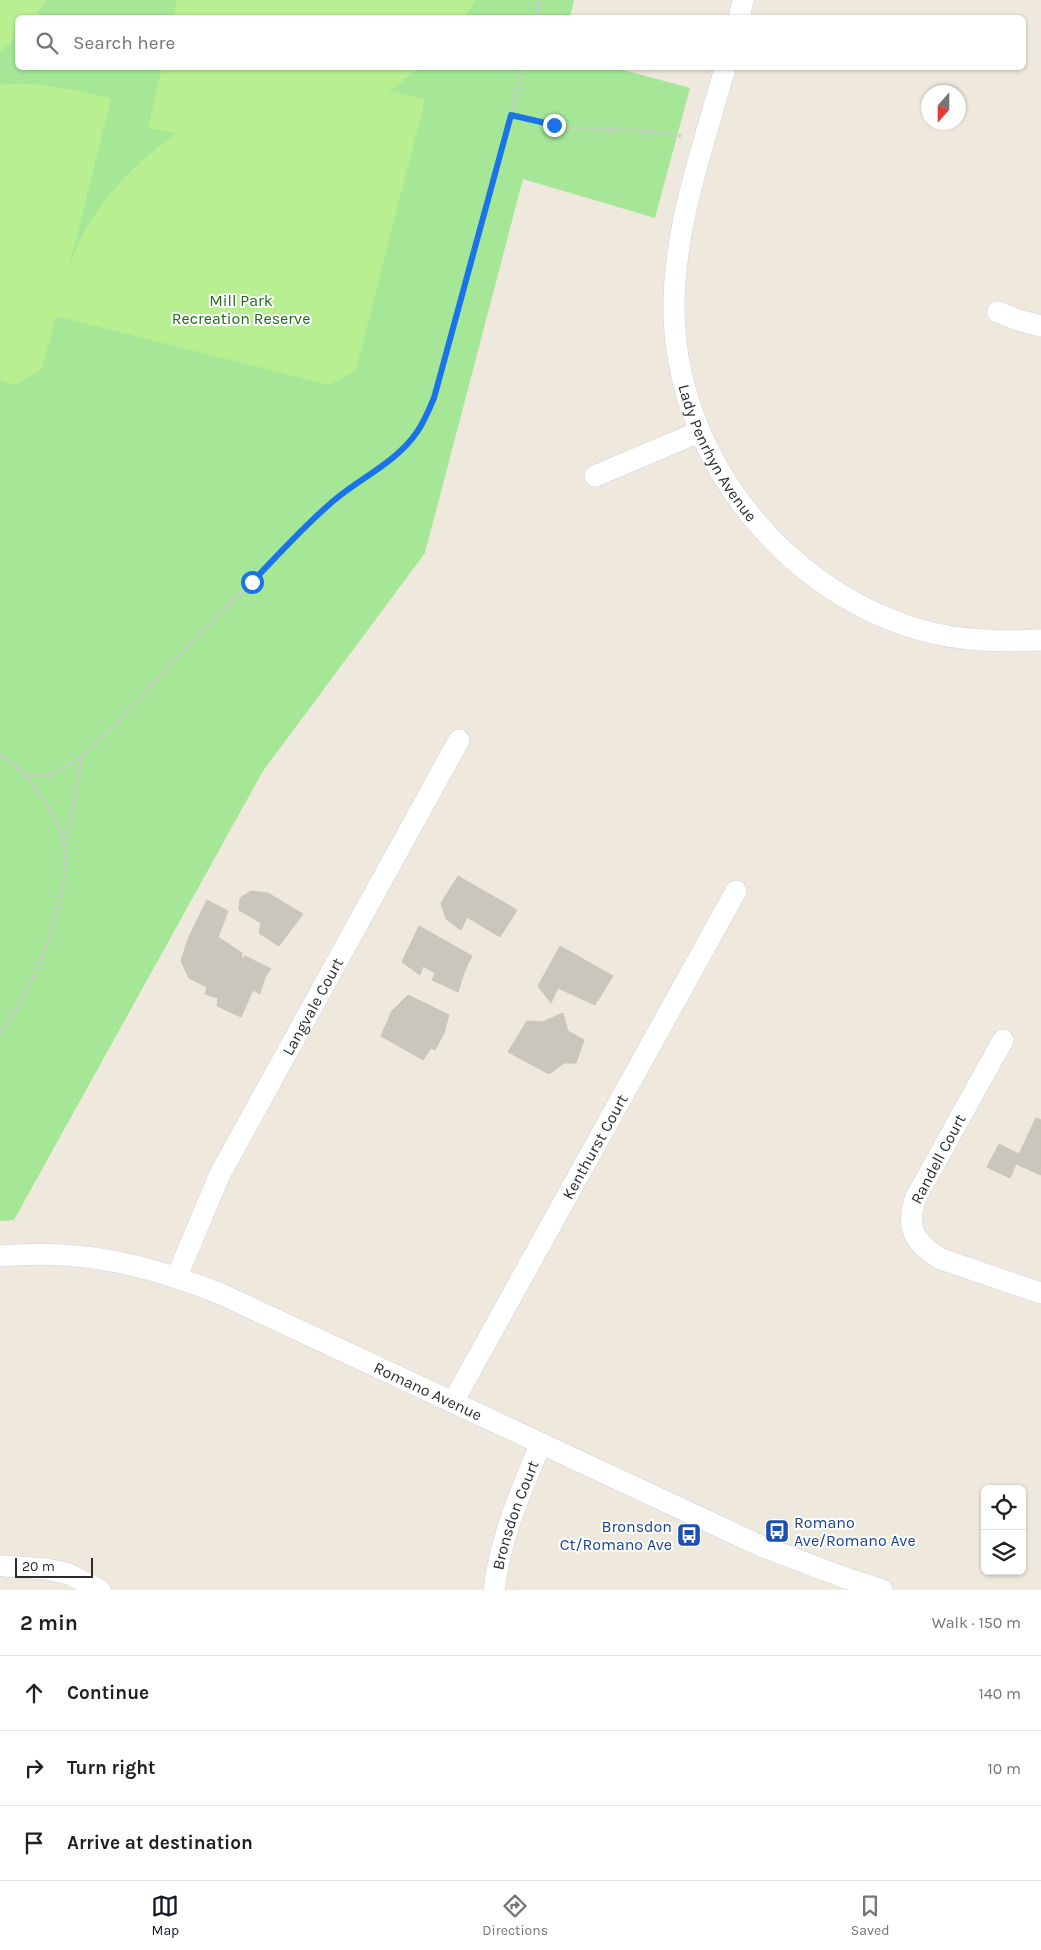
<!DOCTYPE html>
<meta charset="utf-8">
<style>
:root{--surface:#fff;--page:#f2f2f2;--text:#202124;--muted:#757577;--line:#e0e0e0;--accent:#111827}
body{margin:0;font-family:Karla,sans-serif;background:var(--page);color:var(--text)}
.controls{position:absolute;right:15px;bottom:15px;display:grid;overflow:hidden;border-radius:8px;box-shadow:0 1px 4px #0004}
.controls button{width:45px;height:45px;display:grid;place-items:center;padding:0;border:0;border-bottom:1px solid var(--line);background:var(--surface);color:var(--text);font:25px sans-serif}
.compass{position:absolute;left:921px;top:85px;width:45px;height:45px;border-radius:50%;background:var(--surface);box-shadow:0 1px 4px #0004;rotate:201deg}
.scale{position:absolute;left:15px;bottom:12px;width:78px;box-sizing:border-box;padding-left:5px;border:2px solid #2b2b2b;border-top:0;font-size:14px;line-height:18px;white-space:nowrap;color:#2b2b2b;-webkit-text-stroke:4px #fff;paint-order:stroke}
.stop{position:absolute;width:15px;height:15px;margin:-11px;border:4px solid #1a73e8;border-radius:50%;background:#fff}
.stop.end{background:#1a73e8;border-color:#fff;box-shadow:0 1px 5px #0008}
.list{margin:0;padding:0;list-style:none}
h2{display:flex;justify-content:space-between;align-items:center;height:65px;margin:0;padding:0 20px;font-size:21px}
h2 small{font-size:16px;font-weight:400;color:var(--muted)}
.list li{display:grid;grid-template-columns:32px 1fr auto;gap:15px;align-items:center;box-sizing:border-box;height:75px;padding:0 20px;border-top:1px solid var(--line)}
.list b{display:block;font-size:19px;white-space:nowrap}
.list em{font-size:16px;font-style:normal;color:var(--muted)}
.icon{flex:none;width:28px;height:28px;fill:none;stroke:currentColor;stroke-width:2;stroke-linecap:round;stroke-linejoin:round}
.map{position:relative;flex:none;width:1041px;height:1590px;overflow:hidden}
.search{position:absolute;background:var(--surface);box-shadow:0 1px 4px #0004;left:15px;right:15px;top:15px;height:55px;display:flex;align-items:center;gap:12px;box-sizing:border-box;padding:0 18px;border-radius:8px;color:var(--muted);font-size:19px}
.sheet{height:290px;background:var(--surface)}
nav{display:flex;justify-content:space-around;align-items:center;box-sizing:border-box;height:70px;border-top:1px solid var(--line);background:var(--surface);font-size:14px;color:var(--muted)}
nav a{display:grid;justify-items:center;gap:2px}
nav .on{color:var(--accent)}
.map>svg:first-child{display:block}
.green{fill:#a5e796}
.pitch{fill:#b8ef91}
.building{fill:#c9c6bc;stroke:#c9c5b6}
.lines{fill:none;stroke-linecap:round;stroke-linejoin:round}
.minor-casing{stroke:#d1d2e4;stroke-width:22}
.path{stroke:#ccc;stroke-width:3;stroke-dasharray:4 2.5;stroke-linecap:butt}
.minor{stroke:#fff;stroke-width:21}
.route{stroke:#1a73e8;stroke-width:6}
.labels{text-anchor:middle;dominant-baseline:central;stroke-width:4;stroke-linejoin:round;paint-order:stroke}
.park-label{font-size:16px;fill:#1a6d16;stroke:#fff}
.street-label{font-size:16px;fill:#2b2b2b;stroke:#fff}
.transit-label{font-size:16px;fill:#164399;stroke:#fff;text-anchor:start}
</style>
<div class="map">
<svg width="1041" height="1590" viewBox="0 0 1041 1590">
<rect width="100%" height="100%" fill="#eee9dc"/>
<polygon class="green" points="0,0 574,0 570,18 18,18 18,68 616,68 690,88 655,218 523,179 425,553 263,771 14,1220 0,1221"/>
<g class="pitch">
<polygon points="0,0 47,0 34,17 18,18 17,36 0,52"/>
<polygon points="177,0 476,0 465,17 173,17"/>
<path d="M162 68H420L389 91 425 99 356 370 329 385 56 316 42 369 15 385 0 381V85C38 80 74 91 111 98L69 267C73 259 75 250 79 242 101 198 137 161 177 133L148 128Z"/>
</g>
<g class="building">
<polygon points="458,876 517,910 500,937 467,917 461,930 446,919 441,903"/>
<polygon points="251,891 268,893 303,914 279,946 259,933 261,923 239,910 240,898"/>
<polygon points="207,900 228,911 218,937 242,953 241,959 245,956 271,969 265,977 260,994 253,990 241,1017 217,1006 218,998 205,994 207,987 189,978 181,961 188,939"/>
<polygon points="419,926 472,956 465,970 458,992 432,980 435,973 423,966 420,975 402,962"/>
<polygon points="560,946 613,976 595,1005 558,988 551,1003 538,986"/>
<polygon points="408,995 449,1015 444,1033 435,1050 431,1048 423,1060 381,1036 392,1011"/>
<polygon points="563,1013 568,1031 584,1040 576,1063 564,1063 549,1074 508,1052 527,1021 542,1022"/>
<polygon points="1036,1118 1041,1120 1041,1175 1016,1164 1010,1178 987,1167 999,1144 1019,1154"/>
</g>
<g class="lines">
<defs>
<g id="minor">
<polyline points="739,18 743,0"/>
<path id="s1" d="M725 68C704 144 675 223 674 303 672 449 778 587 917 629 958 641 999 642 1041 640"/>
<polyline points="998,312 1018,320 1041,326"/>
<polyline points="595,476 699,432"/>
<path d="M1003 1040 916 1197C905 1227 914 1243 941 1259L1041 1293"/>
<path id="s2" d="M0 1256C81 1249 146 1264 221 1294L763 1547 843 1577 882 1590"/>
<path id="s3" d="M177 1276 220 1174 459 740"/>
<path id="s4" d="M453 1402 736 891"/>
<polyline points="3,1566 47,1569 69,1574 100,1590"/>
<path id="s5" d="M494 1590C500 1538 521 1491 541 1443"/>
</g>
</defs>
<use href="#minor" class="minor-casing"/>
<g class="path">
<polyline points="536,18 540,0"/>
<polyline points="511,115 575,128 660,132 681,136"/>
<polyline points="0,755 23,772 40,777 51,775 82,756 112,728 176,658 305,527 332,502 389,460 407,444 417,433 427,415 434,398 523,68"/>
<polyline points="65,846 82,756"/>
<path d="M0 1033C32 989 54 936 63 883 65 871 67 856 64 845 58 817 40 794 23 772"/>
</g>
<use href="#minor" class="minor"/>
</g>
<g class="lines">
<path class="route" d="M252 582C278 555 303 527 331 503 358 479 396 463 417 432 424 422 429 410 434 398L511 115 554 125"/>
</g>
<defs>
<symbol id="bus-square" viewBox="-11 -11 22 22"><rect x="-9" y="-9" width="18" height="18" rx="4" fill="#1a4fb4" stroke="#fff"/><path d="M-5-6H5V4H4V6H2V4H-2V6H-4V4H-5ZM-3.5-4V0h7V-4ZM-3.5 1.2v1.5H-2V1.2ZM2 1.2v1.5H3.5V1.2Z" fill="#fff"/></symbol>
</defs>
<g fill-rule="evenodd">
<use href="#bus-square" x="763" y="1517" width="28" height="28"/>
<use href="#bus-square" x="675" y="1521" width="28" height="28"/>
</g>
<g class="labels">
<g class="park-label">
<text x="241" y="300">Mill Park<tspan x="241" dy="18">Recreation Reserve</tspan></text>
</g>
<g class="street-label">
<text stroke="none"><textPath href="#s1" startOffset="400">Lady Penrhyn Avenue</textPath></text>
<text stroke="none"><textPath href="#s3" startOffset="302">Langvale Court</textPath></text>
<text stroke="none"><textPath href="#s4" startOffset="292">Kenthurst Court</textPath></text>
<text transform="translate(938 1159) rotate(-62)">Randell Court</text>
<text stroke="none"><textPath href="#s2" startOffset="455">Romano Avenue</textPath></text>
<text stroke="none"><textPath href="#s5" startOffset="78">Bronsdon Court</textPath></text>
</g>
<g class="transit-label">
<text x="794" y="1522">Romano<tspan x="794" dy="18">Ave/Romano Ave</tspan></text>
<text x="672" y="1526" text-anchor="end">Bronsdon<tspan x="672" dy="18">Ct/Romano Ave</tspan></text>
</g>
</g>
</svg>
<div class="controls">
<button><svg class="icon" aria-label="locate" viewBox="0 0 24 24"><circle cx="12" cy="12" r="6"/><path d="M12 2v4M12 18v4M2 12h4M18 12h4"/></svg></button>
<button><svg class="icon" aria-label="layers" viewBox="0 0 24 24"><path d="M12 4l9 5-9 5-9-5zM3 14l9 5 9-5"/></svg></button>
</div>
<svg class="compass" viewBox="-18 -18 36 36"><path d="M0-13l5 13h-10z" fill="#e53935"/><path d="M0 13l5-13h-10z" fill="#757577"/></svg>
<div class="scale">20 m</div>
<div class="stop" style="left:252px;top:582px"></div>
<div class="stop end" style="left:554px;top:125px"></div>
<div class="search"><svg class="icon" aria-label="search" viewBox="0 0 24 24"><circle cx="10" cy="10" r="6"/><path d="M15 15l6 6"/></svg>Search here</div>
</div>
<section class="sheet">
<h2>2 min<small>Walk · 150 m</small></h2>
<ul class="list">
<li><svg class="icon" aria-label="ahead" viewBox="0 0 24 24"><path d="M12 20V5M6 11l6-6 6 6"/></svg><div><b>Continue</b></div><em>140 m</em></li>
<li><svg class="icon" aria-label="right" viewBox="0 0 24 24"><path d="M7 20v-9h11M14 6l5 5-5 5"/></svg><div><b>Turn right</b></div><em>10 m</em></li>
<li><svg class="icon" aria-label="arrive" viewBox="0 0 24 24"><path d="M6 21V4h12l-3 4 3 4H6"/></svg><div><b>Arrive at destination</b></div></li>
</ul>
</section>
<nav>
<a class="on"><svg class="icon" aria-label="map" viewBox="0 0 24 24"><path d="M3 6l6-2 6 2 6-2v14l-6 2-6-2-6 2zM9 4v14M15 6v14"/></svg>Map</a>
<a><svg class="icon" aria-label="directions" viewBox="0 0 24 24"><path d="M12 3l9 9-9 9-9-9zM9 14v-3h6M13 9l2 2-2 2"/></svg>Directions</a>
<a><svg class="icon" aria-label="saved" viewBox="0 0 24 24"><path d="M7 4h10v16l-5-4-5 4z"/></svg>Saved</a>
</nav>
